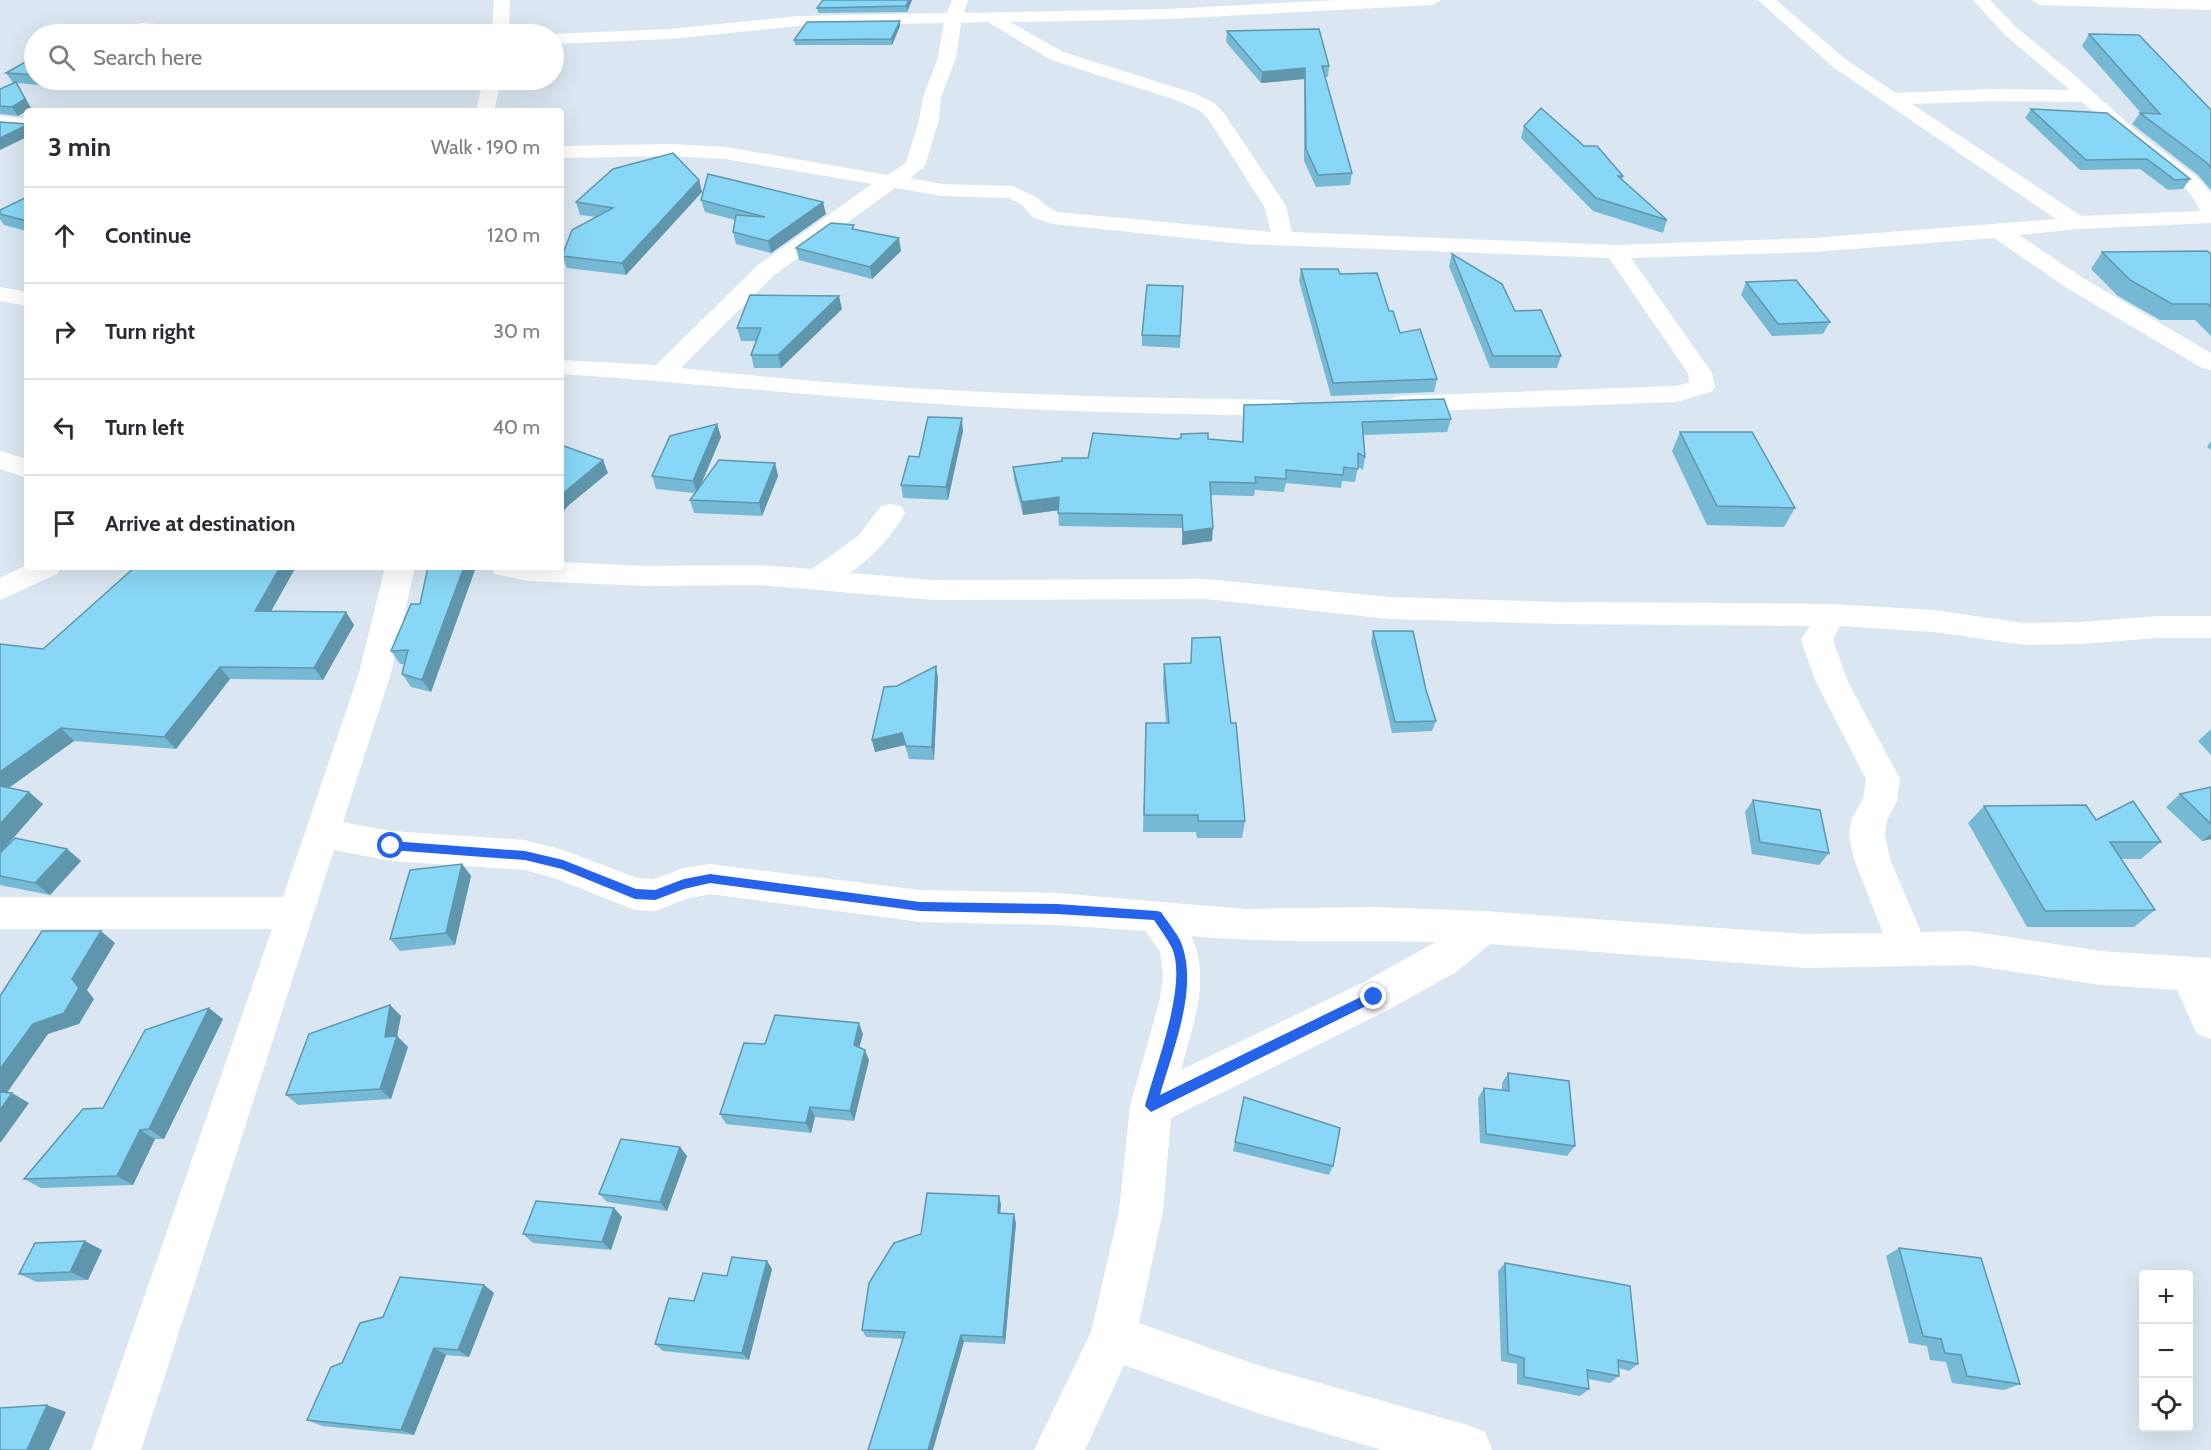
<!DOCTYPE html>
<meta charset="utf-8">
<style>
:root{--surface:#fff;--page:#f2f2f3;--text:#2b2b33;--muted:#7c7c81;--line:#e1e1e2}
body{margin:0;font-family:Cabin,sans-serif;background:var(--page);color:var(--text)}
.controls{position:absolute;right:18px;bottom:18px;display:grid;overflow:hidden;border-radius:6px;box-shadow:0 6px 24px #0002}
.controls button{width:54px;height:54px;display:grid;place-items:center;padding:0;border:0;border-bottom:2px solid var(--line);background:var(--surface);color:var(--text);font:30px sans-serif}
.stop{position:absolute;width:18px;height:18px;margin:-14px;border:4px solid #2563eb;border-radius:50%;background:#fff}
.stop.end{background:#2563eb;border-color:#fff;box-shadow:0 2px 6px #0008}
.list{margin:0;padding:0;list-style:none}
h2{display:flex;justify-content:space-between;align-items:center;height:78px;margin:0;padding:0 24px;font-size:26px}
h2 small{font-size:20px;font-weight:400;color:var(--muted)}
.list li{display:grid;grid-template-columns:39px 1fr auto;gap:18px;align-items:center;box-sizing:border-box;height:96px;padding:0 24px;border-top:2px solid var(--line)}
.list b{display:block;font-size:22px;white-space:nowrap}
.list em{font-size:20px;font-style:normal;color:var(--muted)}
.icon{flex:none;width:33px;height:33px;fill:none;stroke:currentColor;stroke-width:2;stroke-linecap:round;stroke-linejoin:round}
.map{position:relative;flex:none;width:2211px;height:1450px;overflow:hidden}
.search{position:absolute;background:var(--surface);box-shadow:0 6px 24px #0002;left:24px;top:24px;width:540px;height:66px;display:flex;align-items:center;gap:15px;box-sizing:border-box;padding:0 21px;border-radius:33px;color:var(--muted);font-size:22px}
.panel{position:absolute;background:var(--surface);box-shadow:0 6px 24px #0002;left:24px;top:108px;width:540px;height:462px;border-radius:6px}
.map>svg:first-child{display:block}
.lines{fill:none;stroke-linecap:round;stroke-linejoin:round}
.minor{fill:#fff;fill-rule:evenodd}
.wall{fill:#76b9d4}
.shaded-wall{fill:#6096ac}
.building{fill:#89d7f6;stroke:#6096ac;stroke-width:1.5}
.route{fill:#2563eb}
</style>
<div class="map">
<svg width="2211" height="1450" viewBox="0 0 2211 1450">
<rect width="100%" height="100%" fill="#dae7f2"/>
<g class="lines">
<g class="minor">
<polygon points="494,0 510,0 509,34 492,34"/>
<path d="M952 0H968L964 13 1167 9 1339 0H1441L1433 5 1167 19 1010 22 1063 52 1193 93 1213 102 1223 112 1286 206 1292 232 1616 245 1813 238 2056 219 1833 67 1758 0H1776L1845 59 1896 93 1991 89 2070 90 2005 35 1973 0H1990L2017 28 2073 74 2142 136 2197 177 2211 193V223L2077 229 2019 235 2083 278 2211 353V370L2202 368 2067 288 1994 238 1813 252 1631 258 1712 373 1715 387 1711 392 1676 402 1399 412 1390 409 1386 404 1390 399 1399 396 1675 386 1689 383 1688 373 1609 258 1244 244 1053 224 1032 217 1022 205 1009 198 942 196 895 188 774 275 681 368C883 391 1086 398 1288 400L1297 403 1301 408 1297 413 1288 416C1167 414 1045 412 924 403 803 395 682 382 561 374V360L656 365 758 265 872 184 725 159 670 156 561 158V146L670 144 725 147 888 175 906 163 919 120 923 97 938 58 944 23 798 26 670 39 554 44V34H551L670 29 798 16 947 13ZM988 22 1051 60 1179 101 1199 110 1209 120 1264 206 1271 232 1057 212 1048 207 1036 197 1013 186 942 184 910 178 925 166 939 120 941 97 956 58 961 23ZM1991 101 2082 102C2098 116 2113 132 2130 145 2154 165 2188 181 2200 211L2081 216 1912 104Z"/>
<polygon points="2032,0 2211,0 2211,10 2040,5"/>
<polygon points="142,23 239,29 245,30 248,34 164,34 136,32 133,28 136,24"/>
<polygon points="483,80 501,80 494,111 476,111"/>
<polygon points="0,116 27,119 27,131 0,128"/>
<polygon points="0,287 27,292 27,306 0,301"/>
<polygon points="0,451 27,459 27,478 0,469"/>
<path d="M891 504 901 506 905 513C891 538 873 556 850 573L934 580 1205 579 1389 597 1561 602 1831 604 1934 610 2024 623 2081 622 2158 616H2211V638H2158L2081 644 2024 645 1934 632 1840 626 1833 640 1848 682 1900 779 1897 801 1887 820 1885 835 1890 859 1921 932 1969 931 2101 951 2211 958V1039L2197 1034 2177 990 2101 985 1969 965 1805 968 1490 944 1456 972 1388 1010 1171 1118 1163 1211 1139 1323 1260 1366 1467 1425 1485 1432 1492 1450H1382L1260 1414 1124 1365 1085 1450H1034L1091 1332 1119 1211 1130 1106 1160 999 1163 975 1160 952 1146 931 1057 925 920 922 710 894 686 899 655 911 635 910 557 879 525 870 391 861 334 850 141 1450H91L272 929H0V897H283L359 673 385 567H415L391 673 343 822 391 831 525 840 563 850 637 878 654 879 684 868 710 864 920 890 1057 893 1245 909 1375 907 1483 911 1805 934 1883 933 1854 859 1849 835 1852 818 1863 799 1866 779 1816 682 1801 640 1810 626 1561 624 1389 619 1205 599 934 600 759 585 646 586 528 581 495 574 490 567H561V562L646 566 759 565 812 569 858 536 881 506ZM1191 936C1273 944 1355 939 1436 942L1360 984 1181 1070C1192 1027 1212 979 1191 936Z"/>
<polygon points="27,565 27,567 62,567 57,574 0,600 0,578"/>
</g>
</g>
<g class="wall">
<polygon points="912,0 907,12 818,13 817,8"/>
<polygon points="900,26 892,45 795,45 794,40"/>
<polygon points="1227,31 1329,66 1328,77 1325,77 1352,173 1350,185 1316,187 1304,161 1304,79 1261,83 1226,42"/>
<polygon points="2089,34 2211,110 2211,190 2198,175 2132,124 2140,113 2141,113 2082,46"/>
<polygon points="34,57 34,80 76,80 64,87 17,83 31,108 18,116 0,114 0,89 13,83 6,73"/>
<polygon points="2031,109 2107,113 2190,179 2183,189 2168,190 2140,169 2080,170 2025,118"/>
<polygon points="1524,126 1584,146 1623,176 1622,180 1667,220 1663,233 1593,211 1521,138"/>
<polygon points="699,180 702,192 626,275 567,268 562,256 596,217 580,215 576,202"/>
<polygon points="27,197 27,231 4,225 0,219 0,210"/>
<polygon points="701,200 826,214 771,253 736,244 733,232 735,220 705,212"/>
<polygon points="796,248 901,251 872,279 799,260"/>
<polygon points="2102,252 2211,254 2211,336 2195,320 2160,320 2118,296 2091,269"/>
<polygon points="1452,254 1515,311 1561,356 1557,368 1490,368 1449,266"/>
<polygon points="1301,269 1340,274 1389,311 1400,333 1437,379 1434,392 1331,396 1299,281"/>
<polygon points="1746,282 1830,322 1823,334 1772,336 1741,295"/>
<polygon points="1183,286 1180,348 1142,346 1142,335"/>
<polygon points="842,309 781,368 754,368 751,355 757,341 741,341 737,328"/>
<polygon points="1244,405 1451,419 1447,432 1364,435 1365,457 1363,470 1358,467 1355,482 1342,481 1341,488 1286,483 1284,492 1255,490 1254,496 1211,495 1212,541 1182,545 1182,528 1059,526 1058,510 1023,515 1014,480 1013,467 1088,458 1177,439 1208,439 1242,441"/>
<polygon points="717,424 721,437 701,484 775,463 778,476 762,516 694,513 690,500 694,493 656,489 652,476"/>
<polygon points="963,431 948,500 903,498 901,485 919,457"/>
<polygon points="1680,432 1795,508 1784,527 1707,525 1672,451"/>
<polygon points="2211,441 2211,450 2207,447"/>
<polygon points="428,567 476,567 431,692 411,687 402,674 405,664 400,664 391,651 420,604"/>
<polygon points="271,611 346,612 354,625 323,680 230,679 176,749 74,741 9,788 43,804 3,850 67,849 81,861 50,895 0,885 0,644 43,649"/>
<polygon points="1373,631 1426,690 1436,721 1432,731 1392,733 1371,642"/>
<polygon points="1164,664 1231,723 1245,821 1242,838 1197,838 1196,832 1143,832 1146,723 1166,723 1163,682"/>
<polygon points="938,678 934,760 909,759 905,745 875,752 872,740 897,686"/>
<polygon points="2211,729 2211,755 2198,741"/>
<polygon points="2211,787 2211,839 2202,841 2166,807 2180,794"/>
<polygon points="1753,800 1829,853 1819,865 1752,854 1745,812"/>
<polygon points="1984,806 2096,820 2161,842 2141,859 2121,859 2155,910 2134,927 2027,927 1968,823"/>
<polygon points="462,864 471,876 455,945 400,951 390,939"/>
<polygon points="390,1005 401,1016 397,1036 408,1047 391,1099 298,1105 286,1095"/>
<polygon points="223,1019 164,1139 155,1139 133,1185 41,1188 24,1179 103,1108"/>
<polygon points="863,1034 859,1047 869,1060 854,1121 815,1117 811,1133 726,1124 720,1114 765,1044"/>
<polygon points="1508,1073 1575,1146 1567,1156 1480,1143 1478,1098 1484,1088 1502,1090 1502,1083"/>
<polygon points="1244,1097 1333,1166 1329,1175 1233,1151"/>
<polygon points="687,1156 667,1211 607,1202 599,1194"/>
<polygon points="999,1196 1001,1205 1000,1213 1016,1223 1005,1344 866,1337 862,1330 921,1234"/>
<polygon points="614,1208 622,1217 611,1250 533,1243 523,1234"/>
<polygon points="1899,1248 2020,1384 2004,1390 1952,1383 1946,1362 1930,1360 1927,1346 1909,1343 1886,1256"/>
<polygon points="102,1250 88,1280 37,1282 19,1274"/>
<polygon points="767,1261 772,1269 749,1360 663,1351 655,1344 694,1301 727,1276"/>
<polygon points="1505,1263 1638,1364 1629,1371 1619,1368 1619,1376 1610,1383 1588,1379 1589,1389 1580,1396 1517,1384 1517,1364 1501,1361 1498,1271"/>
<polygon points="484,1285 494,1293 469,1357 446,1355 414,1435 322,1426 307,1420 383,1317"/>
</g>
<g class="shaded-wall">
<polygon points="909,0 912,0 907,12 906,6"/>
<polygon points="900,21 900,26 892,45 891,39"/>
<polygon points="1305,68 1304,79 1261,83 1262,72"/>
<polygon points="60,80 76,80 64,87"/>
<polygon points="16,82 31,108 18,116 12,107"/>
<polygon points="27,125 27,137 0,150 0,138"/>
<polygon points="699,180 702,192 626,275 622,263"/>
<polygon points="823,202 826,214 771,253 768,241"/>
<polygon points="899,238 901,251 872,279 870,267"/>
<polygon points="839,296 842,309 781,368 778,355"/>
<polygon points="962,418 963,431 948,500 946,487"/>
<polygon points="717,424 721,437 697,494 693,481"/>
<polygon points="603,460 608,473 569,505 561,514 561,495"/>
<polygon points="775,463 778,476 762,516 759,503"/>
<polygon points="1059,497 1060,510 1023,515 1022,502"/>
<polygon points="1213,528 1212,541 1182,545 1183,532"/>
<polygon points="280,567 296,567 264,624 255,611"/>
<polygon points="464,567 476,567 431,692 422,680"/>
<polygon points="346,612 354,625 323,680 314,668"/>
<polygon points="936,666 938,678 934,760 932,747"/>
<polygon points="220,667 230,679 176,749 164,737"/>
<polygon points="61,728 74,741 0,794 0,772"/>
<polygon points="902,733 905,745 875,752 872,740"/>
<polygon points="29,792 43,804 0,853 0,824"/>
<polygon points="2211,834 2211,839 2202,841"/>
<polygon points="67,849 81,861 50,895 35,883"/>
<polygon points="462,864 471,876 455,945 446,933"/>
<polygon points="101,931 115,943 87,990 94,999 79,1024 48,1034 2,1100 0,1099 0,1069"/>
<polygon points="390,1005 401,1016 397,1036 408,1047 391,1099 380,1089 385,1037"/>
<polygon points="209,1008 223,1019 164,1139 149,1129"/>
<polygon points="859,1023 863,1034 857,1056 854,1045"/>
<polygon points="865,1050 869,1060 854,1121 850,1111"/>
<polygon points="12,1093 29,1103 1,1142 0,1142 0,1110"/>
<polygon points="810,1107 815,1117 811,1133 806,1123"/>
<polygon points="140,1130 155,1139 133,1185 117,1176"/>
<polygon points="680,1147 687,1156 667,1211 660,1202"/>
<polygon points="999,1196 1001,1205 999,1222 998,1213"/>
<polygon points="614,1208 622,1217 611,1250 602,1242"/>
<polygon points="1014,1214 1016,1223 1005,1344 1003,1337"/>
<polygon points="85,1241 102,1250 88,1280 70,1272"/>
<polygon points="767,1261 772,1269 749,1360 742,1353"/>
<polygon points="484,1285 494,1293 469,1357 458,1350"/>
<polygon points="961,1335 964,1342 933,1450 928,1450"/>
<polygon points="434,1348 446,1355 414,1435 401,1430"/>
<polygon points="47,1405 66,1412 49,1450 27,1450"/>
</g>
<g class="building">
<polygon points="823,0 909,0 906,6 817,8"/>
<polygon points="900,21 891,39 794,40 807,22"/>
<polygon points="1319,29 1329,66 1322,66 1352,173 1318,175 1306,149 1305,68 1262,72 1227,31"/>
<polygon points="2089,34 2139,35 2211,110 2211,168 2207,163 2140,113 2160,114"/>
<polygon points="34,57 34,75 6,73"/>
<polygon points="16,82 25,99 12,107 0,106 0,89"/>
<polygon points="1541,108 1584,146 1597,146 1623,176 1618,176 1667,220 1596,198 1524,126"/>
<polygon points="2031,109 2107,113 2190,179 2175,180 2147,159 2086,160"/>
<polygon points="0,122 27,124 27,125 0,138"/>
<polygon points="673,153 699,180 622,263 562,256 572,230 613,208 576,202 613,169"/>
<polygon points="708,174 823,202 768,241 733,232 736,215 765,217 701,200"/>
<polygon points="27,197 27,221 0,214 0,210"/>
<polygon points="831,223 854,225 852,229 899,238 870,267 796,248"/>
<polygon points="2207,251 2211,254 2211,307 2208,304 2172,304 2130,280 2102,252"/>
<polygon points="1452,254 1502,284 1515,311 1541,310 1561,356 1493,356"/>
<polygon points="1301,269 1338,269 1340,274 1377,273 1389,311 1393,311 1400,333 1420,329 1437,379 1333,383"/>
<polygon points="1796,280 1830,322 1778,324 1746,282"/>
<polygon points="1147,285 1183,286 1180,336 1142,335"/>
<polygon points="750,295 839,296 778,355 751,355 761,328 737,328"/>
<polygon points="1444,399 1451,419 1362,422 1365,457 1358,453 1358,469 1344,467 1343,475 1286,470 1286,479 1255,477 1256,483 1210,482 1213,528 1183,532 1182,515 1058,513 1059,497 1022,502 1013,467 1062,461 1062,458 1088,458 1093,433 1177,439 1181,438 1181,434 1208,433 1208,439 1243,442 1244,405"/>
<polygon points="928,417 962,418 946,487 901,485 909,456 919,457"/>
<polygon points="717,424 693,481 652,476 670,436"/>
<polygon points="1680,432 1752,432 1795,508 1717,506"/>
<polygon points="561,445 603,460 561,495"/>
<polygon points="719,460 775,463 759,503 690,500"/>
<polygon points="135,567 280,567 255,611 346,612 314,668 220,667 164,737 61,728 0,772 0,644 43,649"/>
<polygon points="428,567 464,567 422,680 402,674 408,650 391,651 411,604 420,604"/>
<polygon points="1373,631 1413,631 1426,690 1436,721 1395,722"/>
<polygon points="1220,637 1231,723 1236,723 1245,821 1198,821 1198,815 1144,815 1146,723 1169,723 1164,664 1191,663 1192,638"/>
<polygon points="936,666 932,747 906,746 902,733 872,740 884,687 897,686"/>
<polygon points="0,786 29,792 0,824"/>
<polygon points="2211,787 2211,824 2180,794"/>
<polygon points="1753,800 1820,810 1829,853 1760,842"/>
<polygon points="2133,801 2161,842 2110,842 2155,910 2045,911 1984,806 2086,805 2096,820"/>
<polygon points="15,838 67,849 35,883 0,876 0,853"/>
<polygon points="462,864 446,933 390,939 410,870"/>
<polygon points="42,931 101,931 72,979 79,988 64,1013 33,1024 0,1069 0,996"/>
<polygon points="390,1005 385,1037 397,1036 380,1089 286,1095 309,1034"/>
<polygon points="209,1008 149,1129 140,1130 117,1176 24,1179 83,1109 103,1108 145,1030"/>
<polygon points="775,1015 859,1023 854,1045 865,1050 850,1111 810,1107 806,1123 720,1114 744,1043 765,1044"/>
<polygon points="1508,1073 1569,1081 1575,1146 1486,1134 1484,1088 1509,1091"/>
<polygon points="0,1092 12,1093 0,1110"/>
<polygon points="1244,1097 1340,1128 1333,1166 1235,1142"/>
<polygon points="621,1139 680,1147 660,1202 599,1194"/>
<polygon points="927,1193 999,1196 998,1213 1014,1214 1003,1337 961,1335 928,1450 868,1450 905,1332 862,1330 869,1283 894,1243 921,1234"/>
<polygon points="536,1201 614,1208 602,1242 523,1234"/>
<polygon points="85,1241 70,1272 19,1274 35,1243"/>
<polygon points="1899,1248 1981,1258 2020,1384 1967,1376 1961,1355 1945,1353 1941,1339 1923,1336"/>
<polygon points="732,1257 767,1261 742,1353 655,1344 669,1298 694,1301 703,1273 727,1276"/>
<polygon points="1505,1263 1630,1286 1638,1364 1618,1360 1619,1376 1587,1370 1589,1389 1524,1377 1524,1358 1508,1354"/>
<polygon points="400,1277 484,1285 458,1350 434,1348 401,1430 307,1420 331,1367 342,1363 360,1323 383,1317"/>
<polygon points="47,1405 27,1450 0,1450 0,1408"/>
</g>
<path class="route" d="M391 841 525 851 563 860 636 889 655 890 684 879 710 874 920 902 1057 904 1157 911 1161 912C1168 923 1180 936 1183 948 1197 993 1172 1052 1160 1095L1369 993 1374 991 1379 997 1378 1000 1151 1112 1145 1106C1155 1068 1188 984 1172 948 1167 938 1160 929 1154 920L1057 914 920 911 710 883 684 889 655 900 635 899 562 869 525 860 391 850 386 846Z"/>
</svg>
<div class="controls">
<button>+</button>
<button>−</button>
<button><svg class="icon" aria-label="locate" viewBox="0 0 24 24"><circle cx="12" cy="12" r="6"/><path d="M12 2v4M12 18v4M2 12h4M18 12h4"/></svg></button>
</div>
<div class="stop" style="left:391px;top:846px"></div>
<div class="stop end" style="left:1374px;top:997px"></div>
<div class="search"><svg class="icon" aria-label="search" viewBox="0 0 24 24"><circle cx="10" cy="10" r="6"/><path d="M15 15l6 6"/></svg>Search here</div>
<section class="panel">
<h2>3 min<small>Walk · 190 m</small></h2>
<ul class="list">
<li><svg class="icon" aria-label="ahead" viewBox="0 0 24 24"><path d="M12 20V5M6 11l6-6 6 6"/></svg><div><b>Continue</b></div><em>120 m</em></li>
<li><svg class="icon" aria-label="right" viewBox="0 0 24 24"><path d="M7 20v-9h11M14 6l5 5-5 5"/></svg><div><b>Turn right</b></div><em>30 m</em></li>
<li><svg class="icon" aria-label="left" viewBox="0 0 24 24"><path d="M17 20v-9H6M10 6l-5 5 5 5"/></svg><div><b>Turn left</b></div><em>40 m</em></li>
<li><svg class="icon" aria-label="arrive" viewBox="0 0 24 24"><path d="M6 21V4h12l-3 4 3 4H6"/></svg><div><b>Arrive at destination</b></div></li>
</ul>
</section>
</div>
